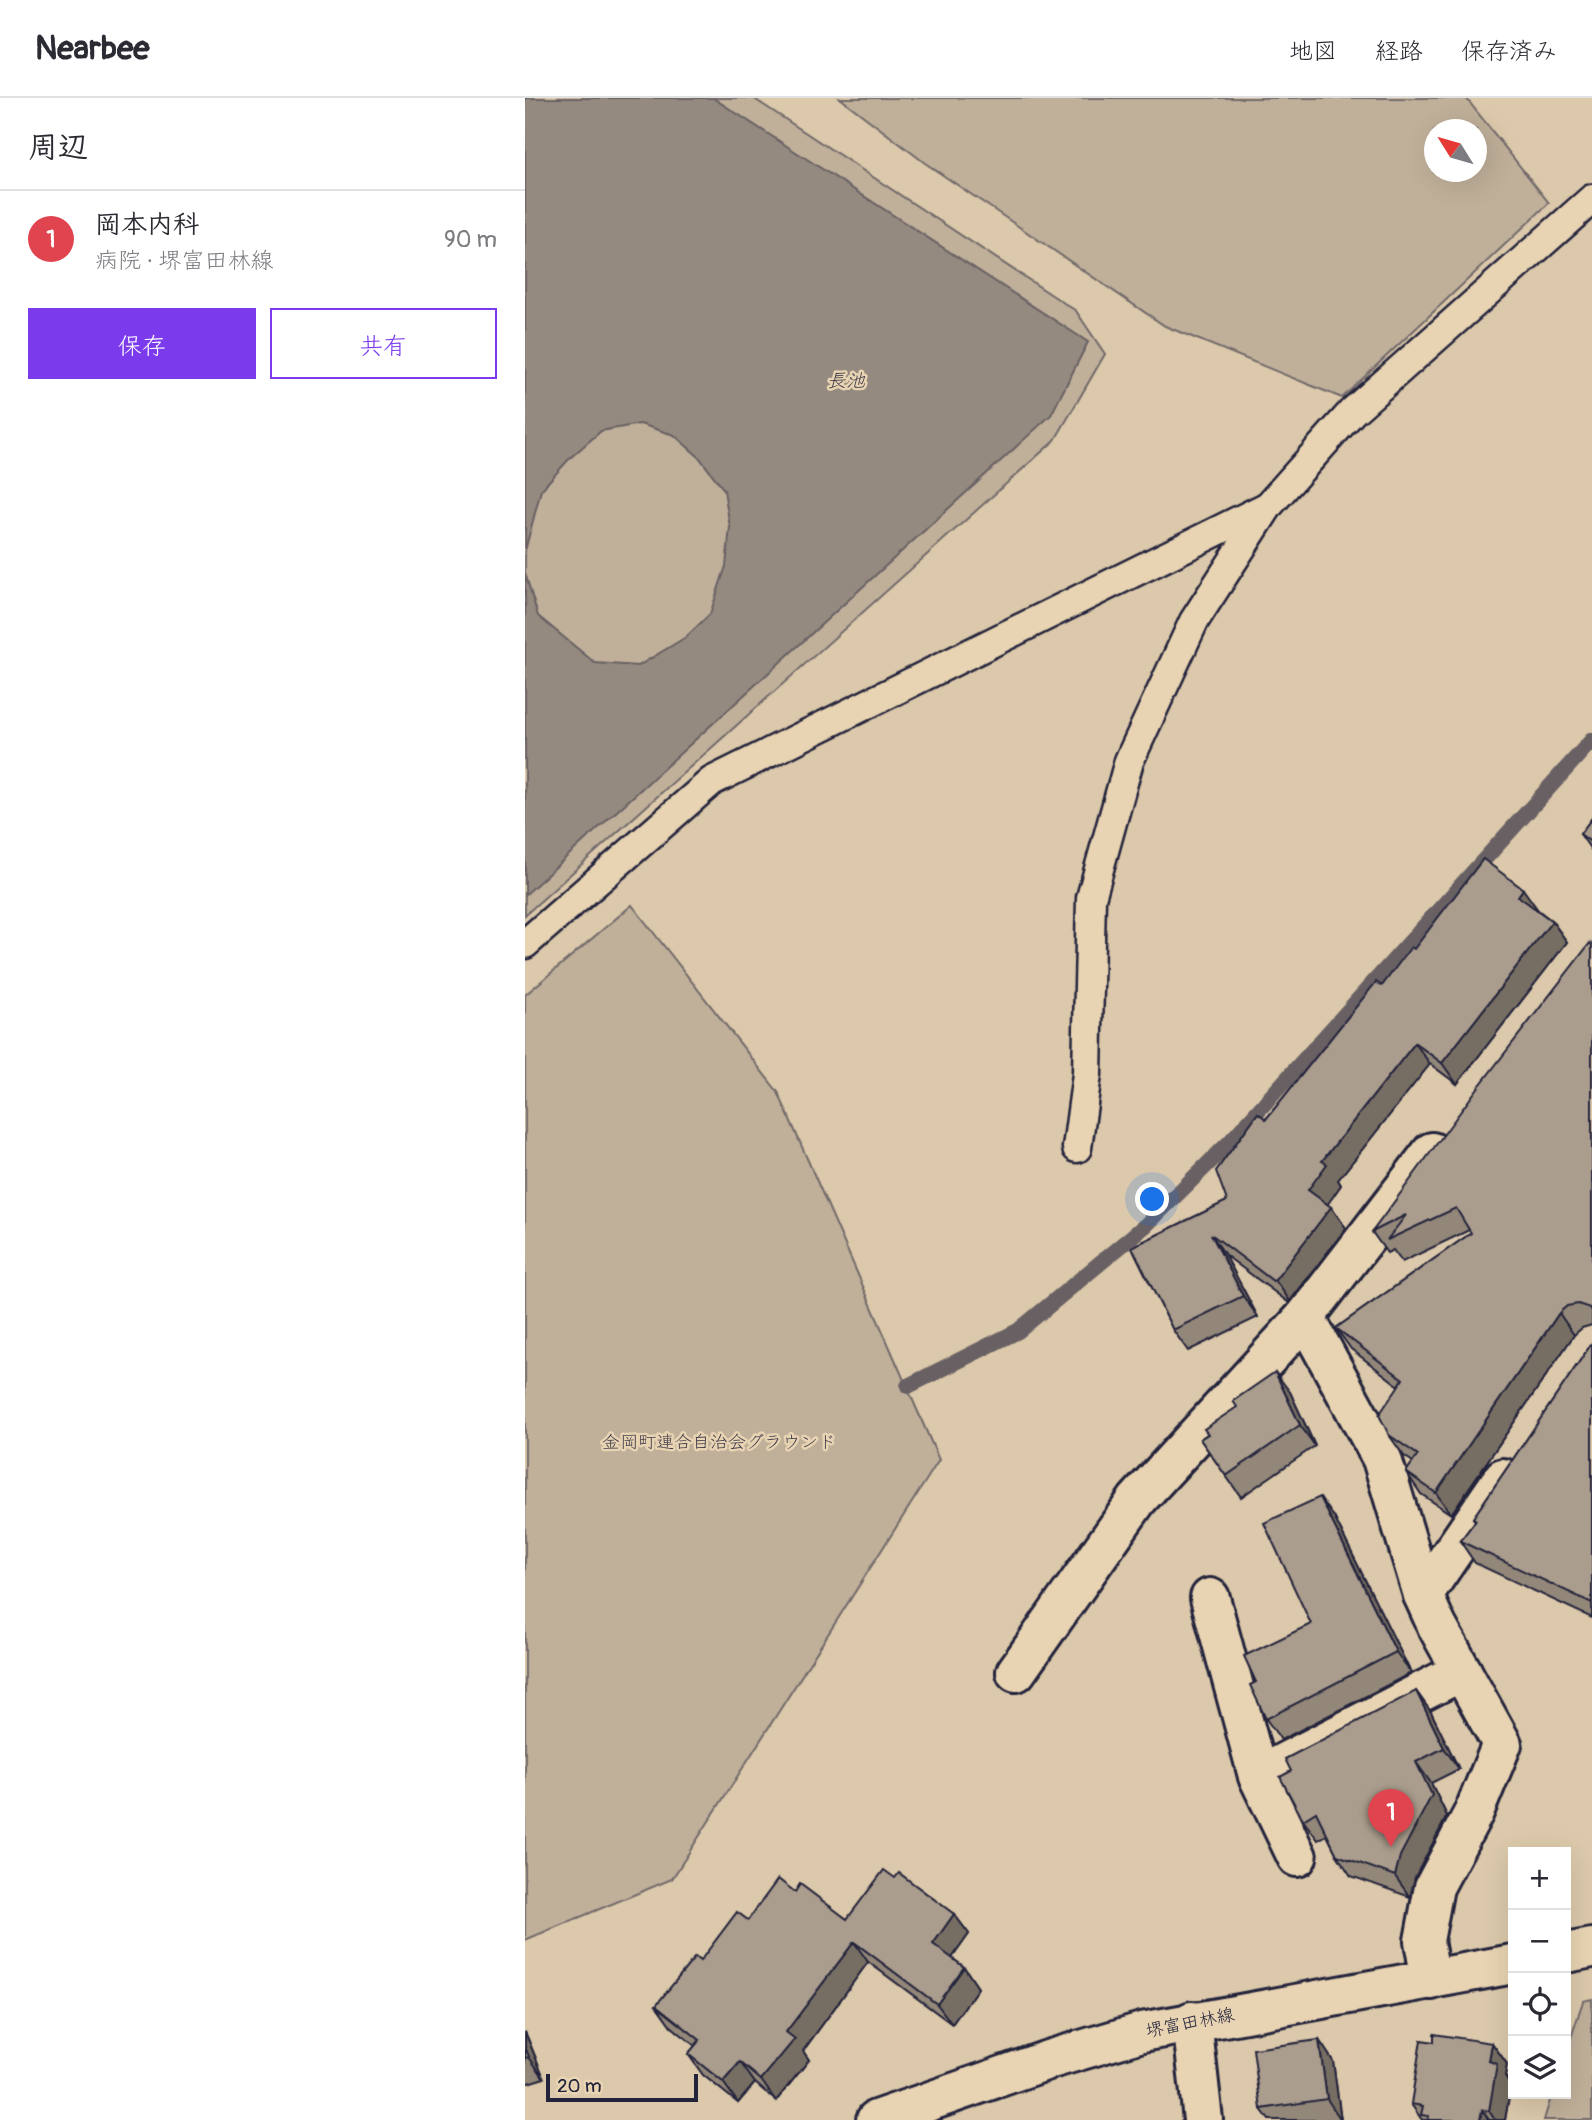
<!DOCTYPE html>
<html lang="ja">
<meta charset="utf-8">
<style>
:root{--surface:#fff;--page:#f7f7f7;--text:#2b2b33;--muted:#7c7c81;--line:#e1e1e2;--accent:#7c3aed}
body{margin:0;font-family:Pangolin,"Klee One",sans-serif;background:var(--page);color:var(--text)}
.controls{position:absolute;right:21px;bottom:21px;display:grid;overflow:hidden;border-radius:0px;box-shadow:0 7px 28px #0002}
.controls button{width:63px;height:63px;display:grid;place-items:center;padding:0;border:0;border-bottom:2px solid var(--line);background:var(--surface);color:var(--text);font:35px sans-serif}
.compass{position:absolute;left:899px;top:21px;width:63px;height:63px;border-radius:50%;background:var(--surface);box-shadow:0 7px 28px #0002;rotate:307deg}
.scale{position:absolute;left:21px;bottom:18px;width:152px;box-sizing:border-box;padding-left:7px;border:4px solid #22223b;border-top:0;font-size:19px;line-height:24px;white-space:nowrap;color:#22223b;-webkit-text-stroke:5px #e8d4b2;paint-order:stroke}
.you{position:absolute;left:628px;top:1102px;width:24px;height:24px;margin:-18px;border:5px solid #fff;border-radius:50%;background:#1a73e8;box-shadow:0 0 0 10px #1a73e833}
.badge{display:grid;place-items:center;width:46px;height:46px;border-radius:50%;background:var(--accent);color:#fff;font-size:23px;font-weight:700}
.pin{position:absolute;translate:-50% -58px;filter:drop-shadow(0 2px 4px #0008)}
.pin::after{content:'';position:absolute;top:37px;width:24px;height:21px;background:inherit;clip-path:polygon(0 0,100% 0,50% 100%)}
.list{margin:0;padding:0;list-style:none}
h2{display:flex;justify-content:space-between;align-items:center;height:91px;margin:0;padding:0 28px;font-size:30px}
h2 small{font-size:23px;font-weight:400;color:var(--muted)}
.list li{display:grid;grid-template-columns:46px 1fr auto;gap:21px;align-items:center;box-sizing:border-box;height:98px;padding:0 28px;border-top:2px solid var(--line)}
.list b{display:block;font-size:26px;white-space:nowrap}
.list p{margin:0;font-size:23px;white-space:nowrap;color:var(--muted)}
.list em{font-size:23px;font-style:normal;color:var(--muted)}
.actions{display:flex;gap:14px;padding:21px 28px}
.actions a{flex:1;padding:16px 0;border:2px solid var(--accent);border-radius:0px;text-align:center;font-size:24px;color:var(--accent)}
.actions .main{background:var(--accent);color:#fff}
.icon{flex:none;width:38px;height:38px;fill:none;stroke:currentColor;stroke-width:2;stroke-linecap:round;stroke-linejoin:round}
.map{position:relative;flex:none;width:1067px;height:2022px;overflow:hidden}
header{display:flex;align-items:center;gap:42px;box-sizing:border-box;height:98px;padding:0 35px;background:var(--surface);border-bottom:2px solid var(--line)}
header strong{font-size:33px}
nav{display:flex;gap:38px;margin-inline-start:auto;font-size:24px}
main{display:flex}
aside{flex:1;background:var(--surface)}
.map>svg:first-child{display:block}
.green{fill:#c0b09a;stroke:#71696a;stroke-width:2;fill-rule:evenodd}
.water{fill:#958a7f;stroke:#676064;stroke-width:2}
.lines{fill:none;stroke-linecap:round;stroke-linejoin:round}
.stream{stroke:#676064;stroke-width:16}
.lane-casing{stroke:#22223b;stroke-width:33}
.street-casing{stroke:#22223b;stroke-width:44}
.primary-casing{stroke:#22223b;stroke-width:44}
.lane{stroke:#e8d4b2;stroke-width:28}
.street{stroke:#e8d4b2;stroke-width:38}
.primary{stroke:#e8d4b2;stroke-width:38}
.wall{fill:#928779;stroke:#22223b;stroke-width:2}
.shaded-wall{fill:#776e63;stroke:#22223b;stroke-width:2}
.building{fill:#aa9d8d;stroke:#22223b;stroke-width:2}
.labels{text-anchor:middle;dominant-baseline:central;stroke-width:5;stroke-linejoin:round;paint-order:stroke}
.park-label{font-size:18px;fill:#423e4e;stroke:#e8d4b2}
.street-label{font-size:18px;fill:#22223b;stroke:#e8d4b2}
.water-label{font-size:19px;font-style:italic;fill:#44414f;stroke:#e8d4b2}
</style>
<header>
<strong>Nearbee</strong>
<nav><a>地図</a><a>経路</a><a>保存済み</a></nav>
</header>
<main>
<aside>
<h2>周辺<small></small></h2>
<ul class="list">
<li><span class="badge" style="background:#e0444e">1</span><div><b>岡本内科</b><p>病院 · 堺富田林線</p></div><em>90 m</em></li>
</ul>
<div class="actions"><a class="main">保存</a><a>共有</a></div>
</aside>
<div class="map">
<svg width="1067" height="2022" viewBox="0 0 1067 2022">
<rect width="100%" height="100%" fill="#dcc9ab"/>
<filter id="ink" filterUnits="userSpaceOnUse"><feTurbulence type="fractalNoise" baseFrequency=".0143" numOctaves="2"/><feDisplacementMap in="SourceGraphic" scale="14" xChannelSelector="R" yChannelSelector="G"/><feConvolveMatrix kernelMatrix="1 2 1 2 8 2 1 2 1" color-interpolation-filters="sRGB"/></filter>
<g filter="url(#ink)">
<g class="green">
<polygon points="0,0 228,0 551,213 580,256 530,342 0,817"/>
<path d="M315 0H941L1024 105 817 300 640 228 400 65ZM909 32H951V74H909Z"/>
<polygon points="107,807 253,994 414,1362 147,1781 0,1842 0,897"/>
<polygon points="1067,1901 1067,2022 1019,2022 1027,1996 1041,1996 1041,1955 1058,1903"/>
</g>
<polygon class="water" points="0,0 188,0 563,244 526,317 0,797 0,475 13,518 70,565 113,568 161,539 185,516 201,468 205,429 199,392 174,359 149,337 115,326 76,333 45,360 16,392 0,453"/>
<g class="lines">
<polyline class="stream" points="383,1288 493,1233 621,1127 704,1045 1067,642"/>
<defs>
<g id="lane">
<polyline points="0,846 187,683 743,408"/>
<polyline points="552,1050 562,976 566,800 604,663 669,523 744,407 827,314 1067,101"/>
</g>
<g id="street">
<polyline points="780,1219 857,1361 898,1497 912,1528 977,1646 949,1714 909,1789 899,1843 906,1882"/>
<polyline points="898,1497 978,1380"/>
<polyline points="685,1500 733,1678 772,1759"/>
<polyline points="491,1574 612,1402 780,1219 907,1054"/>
<polyline points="733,1678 937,1573"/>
<polyline points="667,1923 678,2022"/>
</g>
<g id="primary">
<polyline points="1041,1855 1067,1850"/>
<polyline points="351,2022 526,1961 617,1934 988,1866"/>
</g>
</defs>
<use href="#lane" class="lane-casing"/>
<use href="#street" class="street-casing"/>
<use href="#primary" class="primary-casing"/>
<use href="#lane" class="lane"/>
<use href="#street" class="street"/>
<use href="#primary" class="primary"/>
</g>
<g class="wall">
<polygon points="1067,720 1067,753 1055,736"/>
<polygon points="1013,812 1027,823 1042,844 932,986 905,966 813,1082 816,1087 802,1106 821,1130 765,1203 763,1204 700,1157 733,1219 663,1253 648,1232 607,1149 702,1103 741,1021 889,851"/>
<polygon points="1067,847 1067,1227 1057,1230 1049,1237 926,1416 896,1396 881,1374 888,1364 879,1358 864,1337 874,1288 826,1251 811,1230 946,1135 944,1132 877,1164 868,1152 862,1155 847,1134"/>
<polygon points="1067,1245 1067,1520 950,1465 935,1443 950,1423 948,1420"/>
<polygon points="765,1294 790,1348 716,1399 675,1341 682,1336"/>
<polygon points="809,1419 886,1575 756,1642 741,1621 786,1526"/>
<polygon points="891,1593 906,1614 934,1671 906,1685 922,1718 890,1779 885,1799 826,1778 812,1757 802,1737 793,1742 778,1722"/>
<polygon points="370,1780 429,1816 444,1836 427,1860 439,1869 453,1890 427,1926 343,1864 278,1953 284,1962 251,2003 230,1985 213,2005 178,1977 163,1956 170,1948 146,1928 131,1907 175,1863 223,1822 270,1794 322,1821"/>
<polygon points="0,1934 19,1980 0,1986"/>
<polygon points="794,1942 808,1963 816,2022 744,2022 736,2011"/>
<polygon points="909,1944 967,1945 982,1966 980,1978 986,1987 980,2022 897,2022 886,2006"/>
</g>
<g class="shaded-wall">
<polygon points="998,791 1013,812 1008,819 993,798"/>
<polygon points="1027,823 1042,844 932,986 917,965"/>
<polygon points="890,945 905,966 813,1082 816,1087 798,1113 783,1092 797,1063"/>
<polygon points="806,1109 821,1130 765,1203 750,1182"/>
<polygon points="686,1136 700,1157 733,1219 718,1198"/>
<polygon points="1034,1215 1049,1237 926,1416 911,1395"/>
<polygon points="750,1274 765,1294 790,1348 775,1327"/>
<polygon points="795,1399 809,1419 886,1575 871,1554"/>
<polygon points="891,1593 906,1614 934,1671 919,1650"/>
<polygon points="891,1664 906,1685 922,1718 890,1779 885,1799 870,1778"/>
<polygon points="429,1816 444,1836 422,1867 408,1846"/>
<polygon points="329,1844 343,1864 278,1953 284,1962 251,2003 236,1982 261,1934"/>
<polygon points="439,1869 453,1890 427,1926 412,1906"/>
<polygon points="0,1934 19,1980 4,1959 0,1949"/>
<polygon points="794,1942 808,1963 816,2022 802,2001"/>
<polygon points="967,1945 982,1966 980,1978 986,1987 980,2022 970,2022 964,2013 964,1963"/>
<polygon points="215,1964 230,1985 213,2005 198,1984"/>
<polygon points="957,2012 964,2022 955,2022"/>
</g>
<g class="building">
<polygon points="1067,720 1067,745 1055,736"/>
<polygon points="958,761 998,791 993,798 1027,823 917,965 890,945 797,1063 802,1066 783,1092 806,1109 750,1182 748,1183 686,1136 718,1198 648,1232 607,1149 702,1103 691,1073 733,1015 741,1021 851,884 857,888 886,849 889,851"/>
<polygon points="1065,845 1067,847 1067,1213 1065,1210 1053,1206 1042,1208 1034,1215 911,1395 881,1374 893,1357 864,1337 854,1317 878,1281 811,1230 946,1135 931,1110 862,1142 881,1117 847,1134 952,991"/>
<polygon points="1067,1245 1067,1505 935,1443 951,1422 948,1420"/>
<polygon points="750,1274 775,1327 701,1378 675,1341 683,1336 679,1331 712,1309 708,1303"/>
<polygon points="795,1399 871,1554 741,1621 725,1587 731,1584 719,1558 786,1526 739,1425"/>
<polygon points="891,1593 919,1650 891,1664 907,1697 875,1758 870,1778 812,1757 791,1714 778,1722 755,1679 766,1673 760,1661"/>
<polygon points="359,1772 370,1780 374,1775 429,1816 408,1846 439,1869 412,1906 329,1844 261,1934 270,1941 236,1982 215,1964 198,1984 163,1956 175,1942 131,1907 170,1859 175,1863 212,1814 223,1822 253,1781 270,1794 275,1786 322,1821"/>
<polygon points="909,1936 967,1945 964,1963 972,1966 964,2013 957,2012 955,2022 903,2022 904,2018 896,2017 898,2008 886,2006 896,1942 909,1944"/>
<polygon points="794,1942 802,2001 736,2011 728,1951"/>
<polygon points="0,1949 4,1959 0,1960"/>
</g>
</g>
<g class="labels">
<g class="park-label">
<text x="194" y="1344">金岡町連合自治会グラウンド</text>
</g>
<g class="street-label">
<text transform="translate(665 1925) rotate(-11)">堺富田林線</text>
</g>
<g class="water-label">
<text x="321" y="283">長池</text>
</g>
</g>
</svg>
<div class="controls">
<button>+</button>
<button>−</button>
<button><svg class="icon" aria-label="locate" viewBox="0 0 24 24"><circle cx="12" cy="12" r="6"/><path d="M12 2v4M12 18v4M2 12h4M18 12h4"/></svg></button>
<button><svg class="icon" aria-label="layers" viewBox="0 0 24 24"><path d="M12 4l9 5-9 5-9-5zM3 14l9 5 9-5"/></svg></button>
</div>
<svg class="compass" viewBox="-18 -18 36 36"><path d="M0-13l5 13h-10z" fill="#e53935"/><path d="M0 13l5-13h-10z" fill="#7c7c81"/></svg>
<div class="scale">20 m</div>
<div class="you"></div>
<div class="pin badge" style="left:866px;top:1749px;background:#e0444e">1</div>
</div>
</main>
